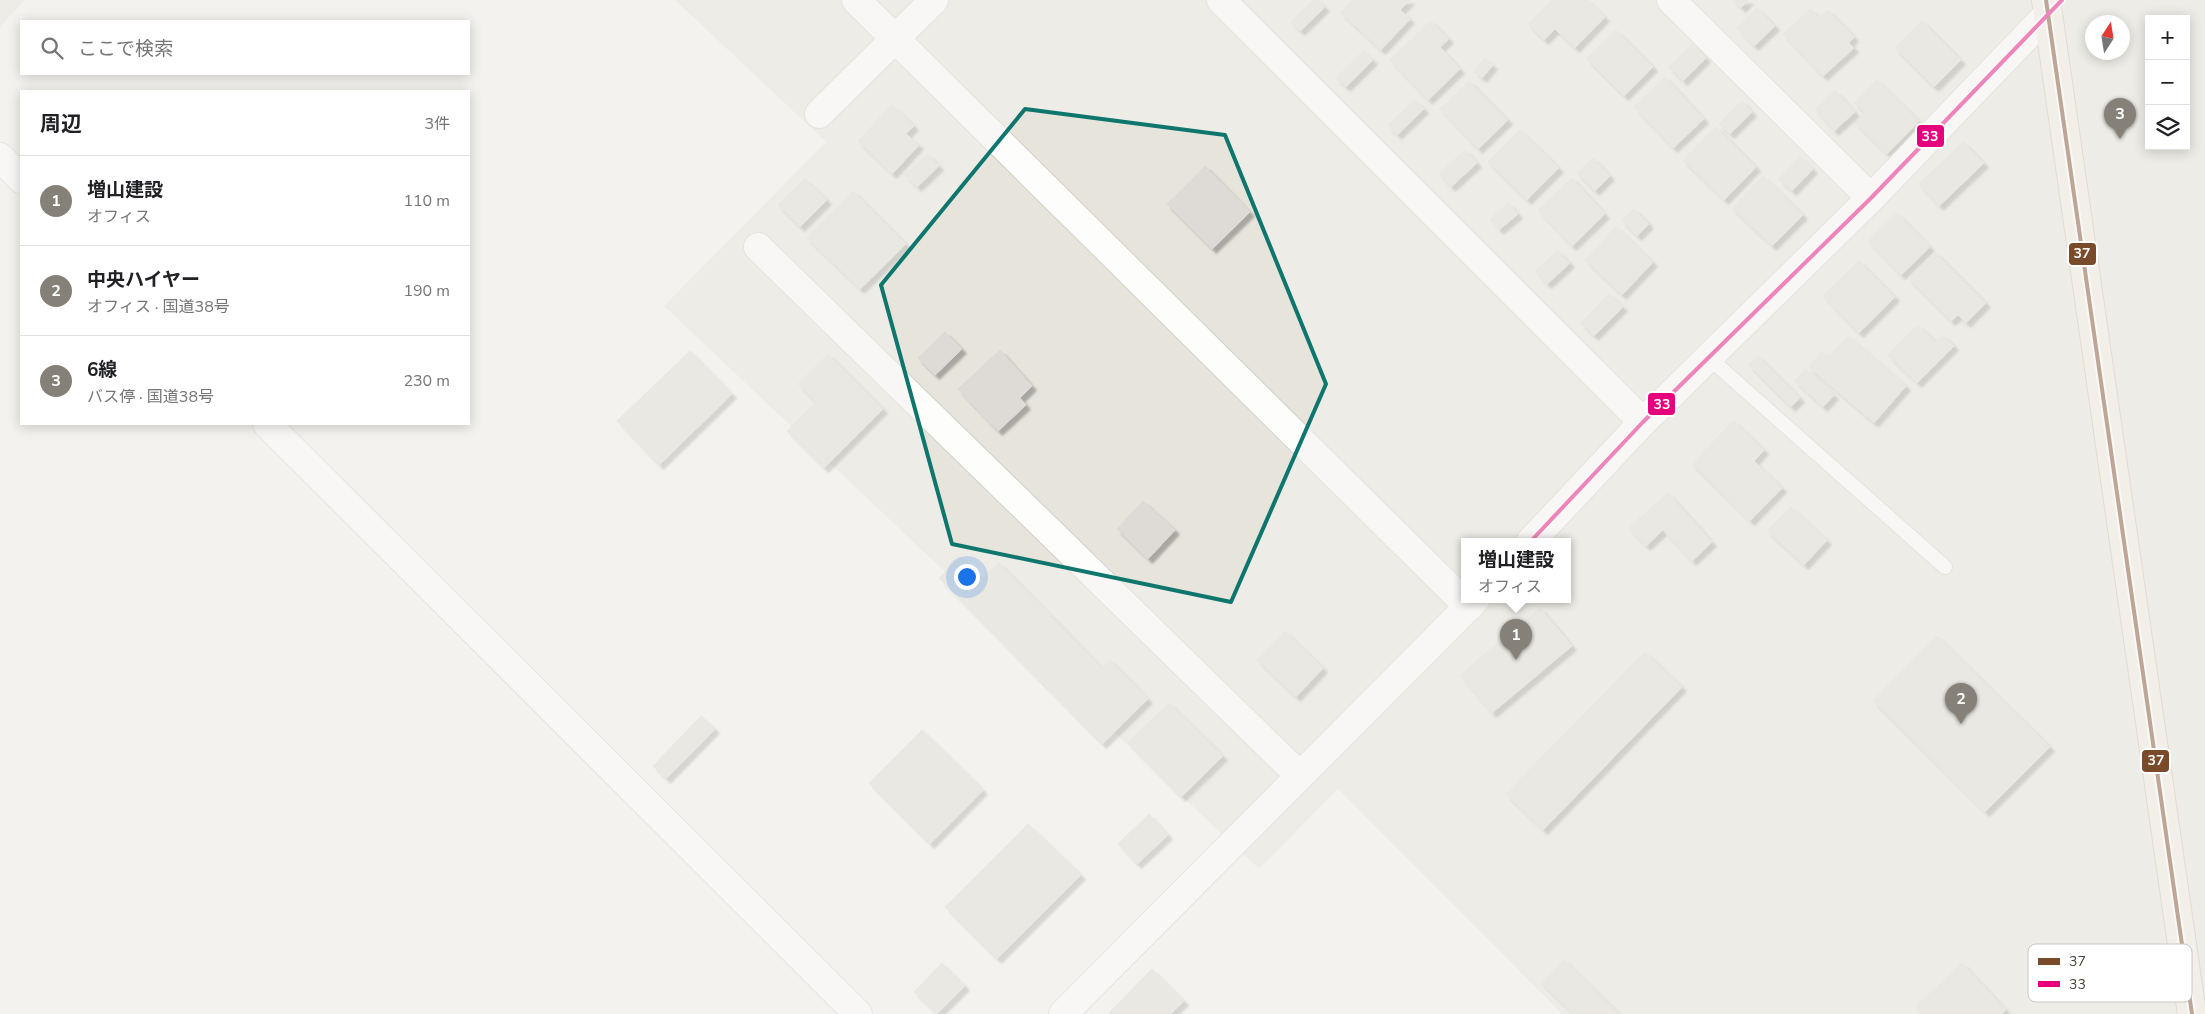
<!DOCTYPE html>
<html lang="ja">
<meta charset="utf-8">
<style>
:root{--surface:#fff;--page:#f6f6f6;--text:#202124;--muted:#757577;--line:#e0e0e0;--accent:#868178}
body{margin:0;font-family:"Nunito Sans","Noto Sans JP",sans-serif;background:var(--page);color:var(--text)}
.controls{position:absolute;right:15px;top:15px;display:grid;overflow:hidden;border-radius:0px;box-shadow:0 2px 12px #0003}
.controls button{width:45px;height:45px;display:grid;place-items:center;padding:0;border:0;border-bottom:1px solid var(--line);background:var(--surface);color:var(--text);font:25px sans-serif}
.compass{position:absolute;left:2085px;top:15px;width:45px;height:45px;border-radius:50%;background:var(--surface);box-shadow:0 2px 12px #0003;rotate:12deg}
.you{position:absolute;left:966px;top:576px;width:18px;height:18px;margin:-12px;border:4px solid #fff;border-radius:50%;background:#1a73e8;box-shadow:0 0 0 8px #1a73e833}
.badge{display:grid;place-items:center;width:32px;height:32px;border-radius:50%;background:var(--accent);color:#fff;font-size:16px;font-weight:700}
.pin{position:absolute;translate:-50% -41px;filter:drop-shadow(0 1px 2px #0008)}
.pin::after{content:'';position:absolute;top:26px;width:18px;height:15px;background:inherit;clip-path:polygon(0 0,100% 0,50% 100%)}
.popup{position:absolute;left:1461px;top:538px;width:110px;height:65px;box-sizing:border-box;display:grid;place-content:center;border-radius:0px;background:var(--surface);filter:drop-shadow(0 1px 4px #0005);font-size:16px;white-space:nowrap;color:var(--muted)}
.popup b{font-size:19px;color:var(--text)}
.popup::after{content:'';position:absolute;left:50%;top:100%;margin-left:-10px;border:10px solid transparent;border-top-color:var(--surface)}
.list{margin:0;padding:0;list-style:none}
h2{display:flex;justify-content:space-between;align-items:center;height:65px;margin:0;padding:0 20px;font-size:21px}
h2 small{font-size:16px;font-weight:400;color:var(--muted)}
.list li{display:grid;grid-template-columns:32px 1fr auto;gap:15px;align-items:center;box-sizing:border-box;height:90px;padding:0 20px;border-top:1px solid var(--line)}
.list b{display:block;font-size:19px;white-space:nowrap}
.list p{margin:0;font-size:16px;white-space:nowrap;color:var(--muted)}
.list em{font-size:16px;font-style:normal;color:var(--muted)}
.icon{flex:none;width:28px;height:28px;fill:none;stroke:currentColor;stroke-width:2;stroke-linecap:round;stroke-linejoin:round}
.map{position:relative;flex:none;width:2205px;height:1014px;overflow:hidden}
.search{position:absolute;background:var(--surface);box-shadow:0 2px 12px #0003;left:20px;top:20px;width:450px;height:55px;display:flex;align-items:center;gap:12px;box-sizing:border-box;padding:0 18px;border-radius:0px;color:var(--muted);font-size:19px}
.panel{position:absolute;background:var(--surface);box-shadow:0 2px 12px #0003;left:20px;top:90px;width:450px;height:335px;border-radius:0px}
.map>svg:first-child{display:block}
.residential{fill:#e7e4dc;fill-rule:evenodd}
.building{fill:#dedbd6;stroke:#dcd9d4;filter:url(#shadow)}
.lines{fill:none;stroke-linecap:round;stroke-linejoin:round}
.service-casing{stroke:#d2d0cb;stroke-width:16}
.minor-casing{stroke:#d2d0cb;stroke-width:30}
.trunk-casing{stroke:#ccbfa9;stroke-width:30}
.service{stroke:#fdfdfc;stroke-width:14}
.minor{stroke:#fdfdfc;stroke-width:28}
.trunk{stroke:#f0ece0;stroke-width:28}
.bus-1-casing{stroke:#fff;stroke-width:8}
.bus-2-casing{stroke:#fff;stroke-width:8}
.bus-1{stroke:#7a4b2a;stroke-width:4}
.bus-2{stroke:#e5007d;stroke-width:4}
.marked{fill:none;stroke:#0f766e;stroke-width:4;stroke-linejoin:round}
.key{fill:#fff;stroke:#c9c7c4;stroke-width:1}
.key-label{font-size:14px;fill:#4b4439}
.line-badge{stroke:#fff;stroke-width:2}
.badge-label{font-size:14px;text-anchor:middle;font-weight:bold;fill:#fff}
</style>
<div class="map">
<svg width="2205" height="1014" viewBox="0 0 2205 1014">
<defs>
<filter id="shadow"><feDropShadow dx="4.5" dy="4.5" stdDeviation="1" flood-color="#0004"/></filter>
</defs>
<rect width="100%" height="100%" fill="#f4f2ee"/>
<g class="residential">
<polygon points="0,0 25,0 0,27"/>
<path d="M675 0H2205V1014H1562L1338 789 1259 869 664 306 826 142ZM2149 19H2186V146H2149ZM2092 22H2122V52H2092ZM1465 541H1567V599H1465Z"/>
</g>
<g class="building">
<polygon points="1314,0 1317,0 1325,7 1300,31 1291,22"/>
<polygon points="1353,0 1410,0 1400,10 1410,19 1381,50 1341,13"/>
<polygon points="1552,0 1587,0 1605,17 1575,48 1555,29 1544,40 1528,24"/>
<polygon points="1733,0 1749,0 1741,8"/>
<polygon points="1757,8 1775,26 1754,46 1737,28"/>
<polygon points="1811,9 1819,18 1828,10 1854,37 1849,43 1854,48 1823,76 1783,34"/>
<polygon points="1431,21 1449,39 1440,47 1460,69 1428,100 1390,60"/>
<polygon points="1922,21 1961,60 1934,87 1895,48"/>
<polygon points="1616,30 1653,67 1624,96 1587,59"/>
<polygon points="1692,44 1706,58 1683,81 1669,67"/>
<polygon points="1363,51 1373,60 1346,87 1336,78"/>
<polygon points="1485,58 1493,65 1482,78 1474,71"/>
<polygon points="1665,77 1704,119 1673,148 1634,107"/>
<polygon points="1877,80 1919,121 1887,154 1855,123 1865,113 1854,103"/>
<polygon points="1469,81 1508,120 1478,149 1440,109"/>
<polygon points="1835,91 1855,112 1834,131 1815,109"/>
<polygon points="1415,100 1424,109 1397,135 1388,125"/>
<polygon points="1742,101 1752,112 1730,134 1719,124"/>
<polygon points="892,105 914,126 906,134 919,145 892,174 858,141"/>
<polygon points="1716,127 1756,167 1724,200 1683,160"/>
<polygon points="1520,130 1559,168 1527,200 1488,162"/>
<polygon points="1963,142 1984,163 1939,206 1919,184"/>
<polygon points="1465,150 1477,163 1451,187 1439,174"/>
<polygon points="928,154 939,166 917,187 905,175"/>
<polygon points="1800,157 1813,169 1792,191 1779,179"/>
<polygon points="1593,158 1610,176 1595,191 1577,173"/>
<polygon points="1205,166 1250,212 1212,249 1167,204"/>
<polygon points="1763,176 1803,215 1772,246 1732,208"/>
<polygon points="1572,178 1605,214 1572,246 1538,210"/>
<polygon points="805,179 827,200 800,227 778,205"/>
<polygon points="853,191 906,244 860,289 807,238"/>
<polygon points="1508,203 1518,214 1499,230 1490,219"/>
<polygon points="1634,209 1649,224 1637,236 1622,221"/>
<polygon points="1897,213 1930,247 1901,275 1868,241"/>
<polygon points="1616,227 1653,262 1622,295 1585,260"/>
<polygon points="1558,251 1570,263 1547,284 1535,271"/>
<polygon points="1935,252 1986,303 1966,323 1958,315 1951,321 1908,278"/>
<polygon points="1859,261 1895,297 1859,333 1823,296"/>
<polygon points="1609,294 1623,307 1594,336 1581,323"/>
<polygon points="1918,325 1936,342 1943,335 1954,346 1917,383 1888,355"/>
<polygon points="945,332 962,349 935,375 918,358"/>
<polygon points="1848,336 1906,386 1874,423 1809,367 1822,351 1829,357"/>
<polygon points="1000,350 1032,386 1020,398 1026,405 998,431 958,389"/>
<polygon points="690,351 732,394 659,465 617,421"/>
<polygon points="828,354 883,409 824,468 787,431 816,402 798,384"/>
<polygon points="1758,356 1800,398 1791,407 1749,365"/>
<polygon points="1806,369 1834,395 1823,407 1795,381"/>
<polygon points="1734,421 1764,450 1754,461 1782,488 1750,521 1692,464"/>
<polygon points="1668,493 1712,542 1692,561 1663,530 1646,546 1629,528"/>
<polygon points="1143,501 1175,530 1148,559 1117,529"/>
<polygon points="1791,507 1827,540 1804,565 1767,531"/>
<polygon points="961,557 982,580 999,563 1102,668 1110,660 1148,699 1102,744 939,578"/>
<polygon points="1540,608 1572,646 1492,713 1460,675"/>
<polygon points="1285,631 1323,668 1296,697 1257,660"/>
<polygon points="1937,636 2050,747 1985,812 1873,701"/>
<polygon points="1645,652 1682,687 1543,830 1506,794"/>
<polygon points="1169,703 1223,756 1181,797 1128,743"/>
<polygon points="701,716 715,729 666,779 653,766"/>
<polygon points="922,730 983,790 930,844 869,783"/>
<polygon points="1149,814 1168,835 1137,864 1118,844"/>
<polygon points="1028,824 1081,875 997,959 945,907"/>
<polygon points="1564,960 1619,1014 1573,1014 1541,983"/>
<polygon points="942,963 965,986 937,1014 914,992"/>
<polygon points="1962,963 2006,1010 2002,1014 1922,1014 1916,1007"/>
<polygon points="1152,969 1184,1001 1171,1014 1110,1014 1109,1013"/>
</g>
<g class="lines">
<defs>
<polyline id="service" points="1708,357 1945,567"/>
<g id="minor">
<polyline points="856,0 1469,607"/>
<polyline points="1221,0 1643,422"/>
<polyline points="1671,0 1871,198"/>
<polyline points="819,114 934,0"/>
<polyline points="0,157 21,179"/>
<polyline points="758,247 1300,776"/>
<polyline points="267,424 858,1014"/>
<polyline points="1531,541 1643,422 1871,198 2048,14"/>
<polyline points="1063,1014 1476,599"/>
</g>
<polyline id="trunk" points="2046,0 2192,1014"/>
</defs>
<use href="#service" class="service-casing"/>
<use href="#minor" class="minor-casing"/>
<use href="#trunk" class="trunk-casing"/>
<use href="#service" class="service"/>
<use href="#minor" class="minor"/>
<use href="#trunk" class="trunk"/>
<defs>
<polyline id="bus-1" points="2046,0 2192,1014"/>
<polyline id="bus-2" points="1531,541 1643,422 1871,198 2062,0"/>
</defs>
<use href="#bus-1" class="bus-1-casing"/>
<use href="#bus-2" class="bus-2-casing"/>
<use href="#bus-1" class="bus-1"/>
<use href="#bus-2" class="bus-2"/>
</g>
<path d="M0 0H2205V1014H0ZM1025 109 1225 135 1326 384 1231 602 952 544 881 285Z" fill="#f4f2ee" fill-opacity=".55" fill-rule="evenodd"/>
<path class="marked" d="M1025 109 1225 135 1326 384 1231 602 952 544 881 285Z"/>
<rect x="2028" y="944" width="164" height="58" rx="8" class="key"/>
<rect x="2038" y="958" width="22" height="7" fill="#7a4b2a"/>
<rect x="2038" y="981" width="22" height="6" fill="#e5007d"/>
<g class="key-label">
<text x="2069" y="966">37</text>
<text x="2069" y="989">33</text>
</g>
<g class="line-badge">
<rect x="1916" y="124" width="29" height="24" rx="5" fill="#e5007d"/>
<rect x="2068" y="242" width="29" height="24" rx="5" fill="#7a4b2a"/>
<rect x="1647" y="392" width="29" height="24" rx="5" fill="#e5007d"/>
<rect x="2141" y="749" width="29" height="24" rx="5" fill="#7a4b2a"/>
</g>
<g class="badge-label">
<text x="1930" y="141">33</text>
<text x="2082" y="258">37</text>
<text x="1662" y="409">33</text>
<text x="2156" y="765">37</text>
</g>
</svg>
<div class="controls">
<button>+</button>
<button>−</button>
<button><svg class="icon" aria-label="layers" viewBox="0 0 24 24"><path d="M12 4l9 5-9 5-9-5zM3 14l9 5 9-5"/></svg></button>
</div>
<svg class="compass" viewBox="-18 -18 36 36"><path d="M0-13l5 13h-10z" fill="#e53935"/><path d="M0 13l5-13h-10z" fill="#757577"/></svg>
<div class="you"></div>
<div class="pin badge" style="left:1516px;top:660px">1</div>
<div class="popup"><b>増山建設</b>オフィス</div>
<div class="pin badge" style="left:1961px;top:724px">2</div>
<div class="pin badge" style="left:2120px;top:139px">3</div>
<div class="search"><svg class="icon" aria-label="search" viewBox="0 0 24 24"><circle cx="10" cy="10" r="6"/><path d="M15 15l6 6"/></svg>ここで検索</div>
<section class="panel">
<h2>周辺<small>3件</small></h2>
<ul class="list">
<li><span class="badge">1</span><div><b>増山建設</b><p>オフィス</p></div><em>110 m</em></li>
<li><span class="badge">2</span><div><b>中央ハイヤー</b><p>オフィス · 国道38号</p></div><em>190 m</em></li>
<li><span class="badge">3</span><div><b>6線</b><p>バス停 · 国道38号</p></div><em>230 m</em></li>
</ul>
</section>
</div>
